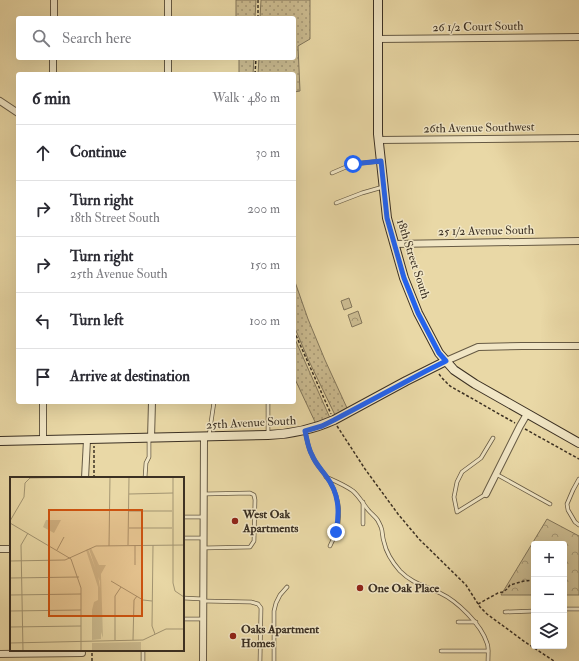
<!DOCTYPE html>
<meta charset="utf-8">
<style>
:root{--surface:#fff;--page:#f7f7f7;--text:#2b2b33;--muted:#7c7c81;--line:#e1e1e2}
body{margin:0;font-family:"IM FELL Double Pica",serif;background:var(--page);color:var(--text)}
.controls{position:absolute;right:12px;bottom:12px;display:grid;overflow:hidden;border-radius:4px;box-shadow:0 4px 16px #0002}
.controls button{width:36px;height:36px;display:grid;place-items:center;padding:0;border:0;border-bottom:1px solid var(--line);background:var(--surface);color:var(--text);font:20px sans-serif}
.stop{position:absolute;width:12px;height:12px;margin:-9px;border:3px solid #2563eb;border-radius:50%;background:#fff}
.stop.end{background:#2563eb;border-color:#fff;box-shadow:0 1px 4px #0008}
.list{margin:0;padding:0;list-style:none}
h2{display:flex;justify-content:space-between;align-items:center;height:52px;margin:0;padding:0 16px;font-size:17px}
h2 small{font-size:13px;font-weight:400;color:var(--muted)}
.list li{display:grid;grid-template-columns:26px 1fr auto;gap:12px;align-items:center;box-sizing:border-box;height:56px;padding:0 16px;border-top:1px solid var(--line)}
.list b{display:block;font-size:15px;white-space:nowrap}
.list p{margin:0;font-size:13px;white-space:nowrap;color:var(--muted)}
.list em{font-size:13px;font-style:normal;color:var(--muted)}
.icon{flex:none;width:22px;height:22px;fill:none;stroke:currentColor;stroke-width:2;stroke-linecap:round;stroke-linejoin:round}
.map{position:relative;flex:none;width:579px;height:661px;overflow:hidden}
.search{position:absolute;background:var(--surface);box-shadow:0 4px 16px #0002;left:16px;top:16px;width:280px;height:44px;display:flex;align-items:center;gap:10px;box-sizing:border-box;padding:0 14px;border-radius:4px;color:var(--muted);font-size:15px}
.panel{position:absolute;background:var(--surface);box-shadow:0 4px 16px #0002;left:16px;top:72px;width:280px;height:332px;border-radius:4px}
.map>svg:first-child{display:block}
.grass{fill:url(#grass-dots);stroke:#83765a}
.park{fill:url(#park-crowns);stroke:#83765a}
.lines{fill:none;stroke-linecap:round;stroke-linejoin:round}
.lane-casing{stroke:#665a44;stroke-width:4.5}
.street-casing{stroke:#665a44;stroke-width:8}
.secondary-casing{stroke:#3b3023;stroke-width:10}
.path{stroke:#3b3023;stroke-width:1.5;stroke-dasharray:3 2;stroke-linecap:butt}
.lane{stroke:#f1e6c5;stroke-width:3}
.street{stroke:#f1e6c5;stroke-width:6}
.secondary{stroke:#f1e6c5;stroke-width:8}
.route{stroke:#2563eb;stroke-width:5}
.poi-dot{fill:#8f2418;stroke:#f1e6c5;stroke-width:1.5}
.labels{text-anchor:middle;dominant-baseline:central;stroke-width:3;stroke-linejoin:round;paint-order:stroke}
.street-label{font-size:12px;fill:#3b3023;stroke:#f1e6c5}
.poi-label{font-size:12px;font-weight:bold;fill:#3b3023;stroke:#f1e6c5;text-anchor:start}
.inset-road{fill:none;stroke:#a39572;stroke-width:1}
.view{fill:#ce530f;fill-opacity:0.15;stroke:#ce530f;stroke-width:2}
.inset-edge{fill:none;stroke:#3b3023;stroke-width:2}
</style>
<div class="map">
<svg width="579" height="661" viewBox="0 0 579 661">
<defs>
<pattern id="grass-dots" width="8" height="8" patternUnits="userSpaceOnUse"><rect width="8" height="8" fill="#cbbb90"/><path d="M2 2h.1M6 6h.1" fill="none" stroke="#a69875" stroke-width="1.8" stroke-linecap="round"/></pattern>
<pattern id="park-crowns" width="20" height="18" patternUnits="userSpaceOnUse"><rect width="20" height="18" fill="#cbbb90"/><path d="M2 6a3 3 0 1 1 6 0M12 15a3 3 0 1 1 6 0" fill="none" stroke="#a69875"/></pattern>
</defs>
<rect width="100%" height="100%" fill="#e9d8a6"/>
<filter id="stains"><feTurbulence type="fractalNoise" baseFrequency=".005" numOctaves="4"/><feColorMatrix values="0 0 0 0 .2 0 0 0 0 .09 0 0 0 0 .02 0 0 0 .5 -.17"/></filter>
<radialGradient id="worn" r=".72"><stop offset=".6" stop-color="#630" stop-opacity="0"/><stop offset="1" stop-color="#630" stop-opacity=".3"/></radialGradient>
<g class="grass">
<polygon points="236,0 256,0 255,18 236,18"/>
<polygon points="261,0 310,0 310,39 298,46 300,91 294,92 294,74 258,74 259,58 294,58 294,18 260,18"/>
<polygon points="239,58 254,58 253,74 239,74"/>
<polygon points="294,279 308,319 325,360 347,408 335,415 308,359 294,326"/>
<polygon points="294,337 330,418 316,424 294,377"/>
</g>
<g class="park">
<polygon points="349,298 352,307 344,310 341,301"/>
<polygon points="358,311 362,323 352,327 348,315"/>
<polygon points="547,519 579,536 579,595 564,595 564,544 534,544 534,595 501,595"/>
</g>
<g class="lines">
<defs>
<g id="lane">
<polyline points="332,173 353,164 381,161"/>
<polyline points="336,203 362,193 383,187"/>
<polyline points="268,402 268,434"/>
<path d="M305 431C307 439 308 448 312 455 315 463 321 469 326 476 338 492 342 512 336 532 335 537 332 541 330 546"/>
<polyline points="209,436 214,402"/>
<polyline points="496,474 550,504"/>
<path d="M326 477C335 481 345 485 353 491 360 497 364 506 370 512 377 519 377 518 381 527 383 532 382 537 384 542 386 552 393 563 400 571 413 584 424 585 440 593 457 601 481 624 487 643 489 648 488 655 488 661"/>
<polyline points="145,478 146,463 149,457 149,438"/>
<polyline points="579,479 573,490 567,504 568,510 575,522 579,525"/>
<polyline points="486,494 457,512 454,497 457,482 462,472 481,458 493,438"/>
<polyline points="183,517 203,517"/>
<polyline points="363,524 363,502"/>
<polyline points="183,538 203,538"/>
<polyline points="203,548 250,547 254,541 255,500 254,495 250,493 204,494"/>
<polyline points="183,598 203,599"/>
<polyline points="203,601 251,602 258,604 261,608 260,661"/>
<polyline points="564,609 579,609"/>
<polyline points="505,612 534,611"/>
<polyline points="183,619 203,619"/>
<polyline points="458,622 476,622"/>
<polyline points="441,651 488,651"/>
<polyline points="143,661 143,650"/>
<polyline points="274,661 274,611 276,603 280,595 287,587"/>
</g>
<g id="street">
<polyline points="54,18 54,0"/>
<polyline points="168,18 168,0"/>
<polyline points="378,39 579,37"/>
<polyline points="53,74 53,58"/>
<polyline points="168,74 168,58"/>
<polyline points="0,101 18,113"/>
<polyline points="379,140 579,138"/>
<polyline points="394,244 579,241"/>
<polyline points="446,361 478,347 522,346 579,346"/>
<polyline points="43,402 43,441"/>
<polyline points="151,438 152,402"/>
<polyline points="85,478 87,440"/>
<polyline points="486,494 520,426 527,414"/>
<polyline points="0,549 11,549"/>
<polyline points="0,654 82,653"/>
<polyline points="203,661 204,437"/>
</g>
<g id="secondary">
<polyline points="378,0 378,134 387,218 404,278 418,313 439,353 454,370 475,384 579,443"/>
<path d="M0 441 268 435C292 434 312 430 334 420L406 381 446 361"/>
</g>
</defs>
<use href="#lane" class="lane-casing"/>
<use href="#street" class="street-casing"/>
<use href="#secondary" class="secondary-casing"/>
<g class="path">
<polyline points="258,18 258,0"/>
<polyline points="255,74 256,58"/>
<polyline points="294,331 331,414"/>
<polyline points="439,374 442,378 450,386 515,423"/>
<polyline points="337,426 365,469 398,514 419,539 466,585 480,607 487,614 525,642 554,661"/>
<polyline points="525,429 579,459"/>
<polyline points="94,478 94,446"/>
<polyline points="564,579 565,579"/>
<polyline points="478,604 498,593 503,592 507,589 510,585 524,581 534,580"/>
<polyline points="92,661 92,650"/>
</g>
<use href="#lane" class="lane"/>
<use href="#street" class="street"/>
<use href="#secondary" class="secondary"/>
</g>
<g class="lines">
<path class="route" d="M336 532C340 511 339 493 326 476 321 469 315 463 312 455 308 448 307 439 305 431L322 426 334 420 426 371 446 361 439 353 418 313 404 278 387 218 381 161 353 164"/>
</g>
<g class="poi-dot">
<circle cx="235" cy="521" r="4"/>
<circle cx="360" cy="588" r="4"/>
<circle cx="233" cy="636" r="4"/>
</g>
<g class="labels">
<g class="street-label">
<text transform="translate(478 27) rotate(-1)">26 1/2 Court South</text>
<text transform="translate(479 128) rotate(-1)">26th Avenue Southwest</text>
<text transform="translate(486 231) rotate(-1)">25 1/2 Avenue South</text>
<text transform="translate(413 259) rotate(72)">18th Street South</text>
<text transform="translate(251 423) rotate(-3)">25th Avenue South</text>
</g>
<g class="poi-label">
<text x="243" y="514">West Oak<tspan x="243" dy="14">Apartments</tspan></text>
<text x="368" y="588">One Oak Place</text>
<text x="241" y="629">Oaks Apartment<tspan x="241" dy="14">Homes</tspan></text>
</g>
</g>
<g transform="translate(10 477)">
<rect width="174" height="174" fill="#e9d8a6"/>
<path d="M81 71 89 88H96L91 97 93 161 91 155 90 105 79 72ZM78 72 88 98 91 117V162L82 163V133L84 125 88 123V110L76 73Z" fill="#cbbb90"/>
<path d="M36 43H51L44 56 33 50ZM131 165V174H82V166Z" fill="#cbbb90"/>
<path class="inset-road" d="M163 0V106L165 114 174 120M119 17 163 16M119 34H162M0 44 14 20 15 6 20 1 79 0M0 46 61 82 71 111V174M119 51H162M118 68 119 0M125 68V88M143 68 142 149 145 157M99 69 100 0M47 73 54 60M0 84 55 83 86 69 174 68M0 101 69 100M101 104 133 123 142 124M0 118 71 117M0 134 71 133M0 150 71 149M105 163V119L111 110M123 163 124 123 127 119M0 166 133 163 156 152H174M13 174 11 68 18 56"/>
<path class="view" d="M39 33H132V139H39Z"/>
<rect width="174" height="174" class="inset-edge"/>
</g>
<rect width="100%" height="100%" filter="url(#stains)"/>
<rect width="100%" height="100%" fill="url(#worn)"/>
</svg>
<div class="controls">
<button>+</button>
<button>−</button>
<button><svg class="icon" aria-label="layers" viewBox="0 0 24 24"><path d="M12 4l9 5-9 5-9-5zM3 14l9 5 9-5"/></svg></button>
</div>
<div class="stop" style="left:353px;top:164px"></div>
<div class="stop end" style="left:336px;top:532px"></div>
<div class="search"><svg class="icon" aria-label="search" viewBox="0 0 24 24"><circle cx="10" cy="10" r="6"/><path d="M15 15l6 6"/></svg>Search here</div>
<section class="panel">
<h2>6 min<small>Walk · 480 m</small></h2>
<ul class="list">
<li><svg class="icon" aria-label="ahead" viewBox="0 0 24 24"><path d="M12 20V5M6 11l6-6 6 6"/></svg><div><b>Continue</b></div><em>30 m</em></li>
<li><svg class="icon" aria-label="right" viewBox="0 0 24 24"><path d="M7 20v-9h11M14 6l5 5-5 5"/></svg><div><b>Turn right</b><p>18th Street South</p></div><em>200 m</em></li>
<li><svg class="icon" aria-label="right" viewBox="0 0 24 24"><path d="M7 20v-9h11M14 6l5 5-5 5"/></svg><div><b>Turn right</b><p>25th Avenue South</p></div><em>150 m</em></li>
<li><svg class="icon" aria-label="left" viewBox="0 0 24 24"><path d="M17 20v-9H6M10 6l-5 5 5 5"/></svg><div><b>Turn left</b></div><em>100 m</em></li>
<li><svg class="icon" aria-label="arrive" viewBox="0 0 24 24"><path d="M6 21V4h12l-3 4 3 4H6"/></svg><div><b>Arrive at destination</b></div></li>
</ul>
</section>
</div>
